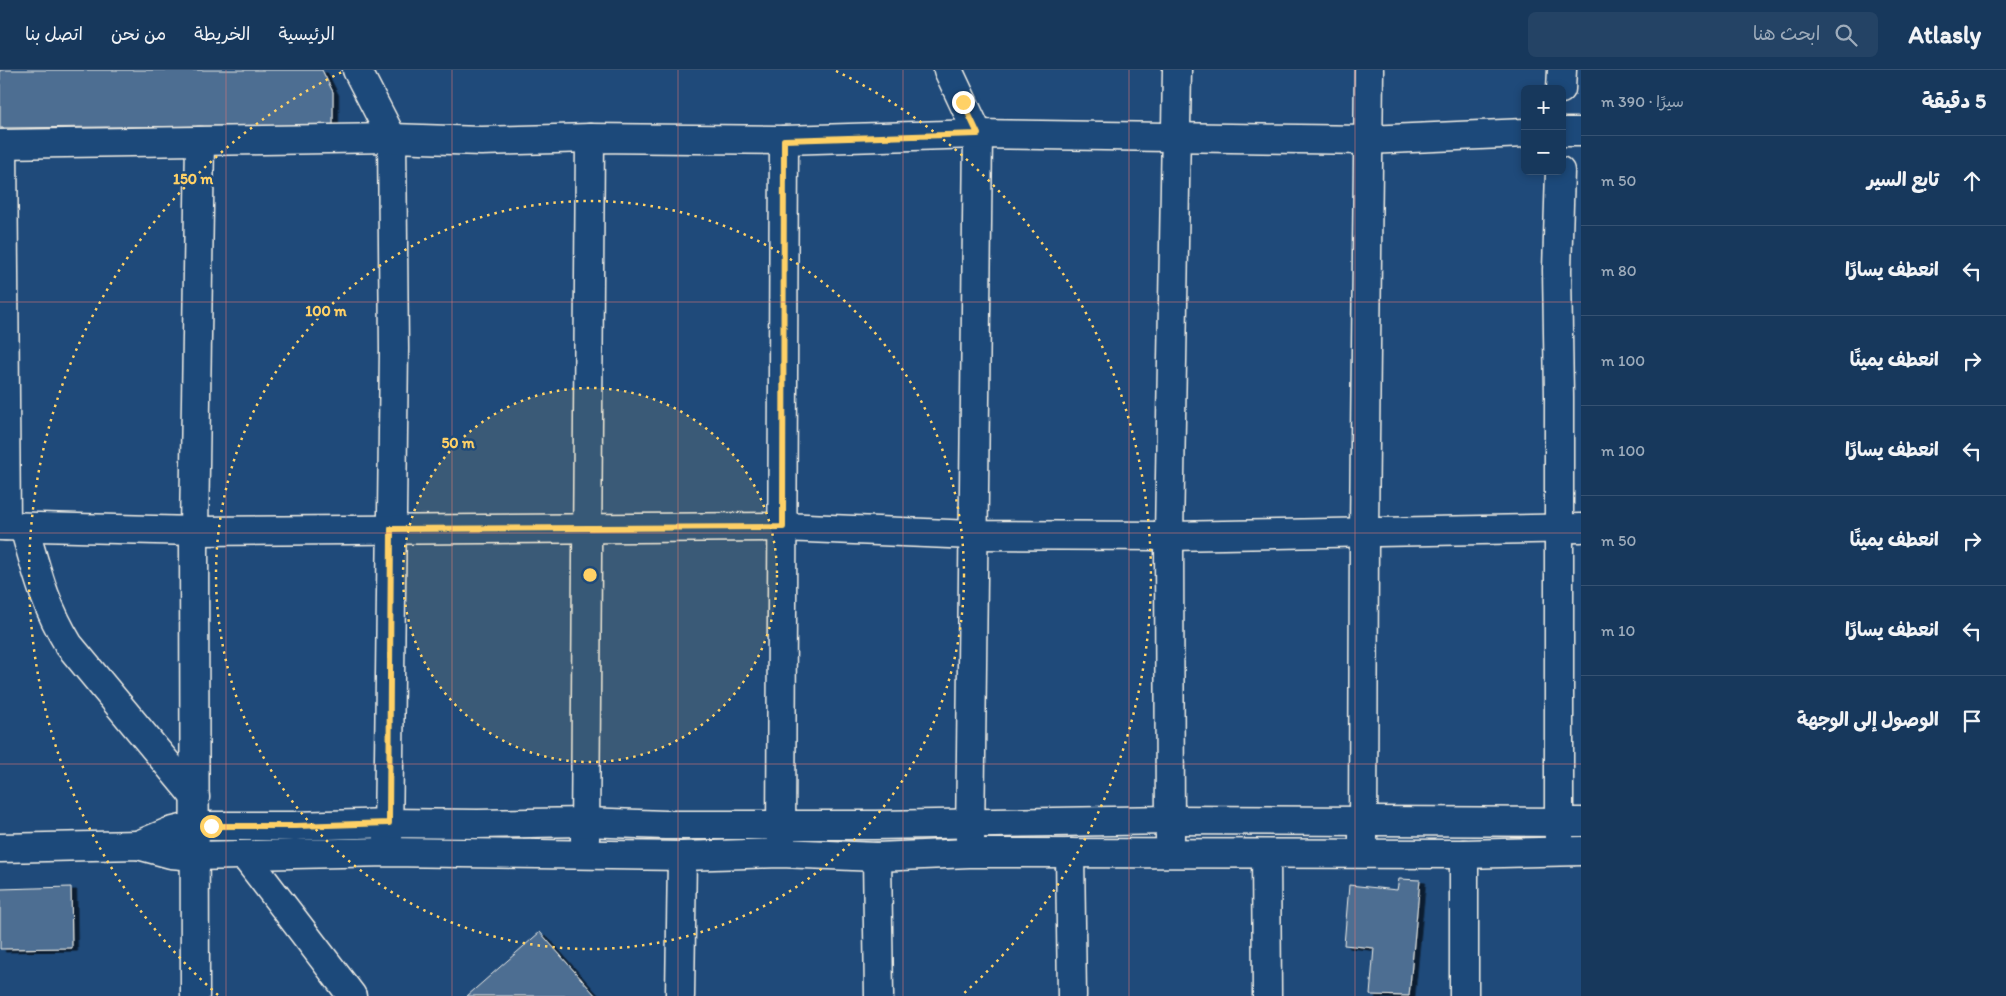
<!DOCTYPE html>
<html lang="ar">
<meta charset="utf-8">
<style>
:root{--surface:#17385c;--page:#244365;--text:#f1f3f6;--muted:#9eacbb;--line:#365272}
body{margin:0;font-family:Itim,"Playpen Sans Arabic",sans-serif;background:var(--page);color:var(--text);direction:rtl}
.controls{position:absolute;right:15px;top:15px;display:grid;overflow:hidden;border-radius:8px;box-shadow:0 2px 8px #0003}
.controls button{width:45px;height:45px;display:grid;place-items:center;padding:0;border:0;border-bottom:1px solid var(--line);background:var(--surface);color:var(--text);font:25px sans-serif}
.stop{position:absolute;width:15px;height:15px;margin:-11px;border:4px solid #ffd166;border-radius:50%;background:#fff}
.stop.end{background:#ffd166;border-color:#fff;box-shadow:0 1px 5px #0008}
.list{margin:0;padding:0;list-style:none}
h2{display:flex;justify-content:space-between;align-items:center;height:65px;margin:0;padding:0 20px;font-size:21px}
h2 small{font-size:16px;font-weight:400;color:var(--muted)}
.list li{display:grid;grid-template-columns:32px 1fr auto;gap:15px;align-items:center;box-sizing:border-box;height:90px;padding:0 20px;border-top:1px solid var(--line)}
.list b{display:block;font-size:19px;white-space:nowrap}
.list em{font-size:16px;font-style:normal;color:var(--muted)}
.icon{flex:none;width:28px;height:28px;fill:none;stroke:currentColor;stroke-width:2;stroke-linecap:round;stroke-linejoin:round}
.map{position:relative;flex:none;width:1581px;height:926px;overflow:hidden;direction:ltr}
header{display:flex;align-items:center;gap:30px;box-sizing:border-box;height:70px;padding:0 25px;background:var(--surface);border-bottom:1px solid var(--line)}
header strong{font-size:24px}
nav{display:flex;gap:28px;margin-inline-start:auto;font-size:18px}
.search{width:350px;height:45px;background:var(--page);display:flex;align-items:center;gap:12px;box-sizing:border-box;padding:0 18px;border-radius:8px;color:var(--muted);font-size:19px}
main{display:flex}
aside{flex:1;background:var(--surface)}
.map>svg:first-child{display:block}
.building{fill:#4d6e92;stroke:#f4f1e8;filter:url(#shadow)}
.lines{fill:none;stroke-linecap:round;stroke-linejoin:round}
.minor-casing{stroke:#f4f1e8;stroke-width:31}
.minor{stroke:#1f4a7a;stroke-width:28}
.route{stroke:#ffd166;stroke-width:6}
.grid{fill:none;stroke:#e27875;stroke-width:1;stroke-opacity:0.55}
.ring{fill:none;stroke:#ffd166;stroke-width:2.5;stroke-dasharray:2.5 5}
.centre{fill:#ffd166;stroke:#1f4a7a;stroke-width:2.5}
.ring-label{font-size:15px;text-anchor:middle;font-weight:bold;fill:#ffd166;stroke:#1f4a7a;stroke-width:5;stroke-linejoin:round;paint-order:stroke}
</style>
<header>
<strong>Atlasly</strong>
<div class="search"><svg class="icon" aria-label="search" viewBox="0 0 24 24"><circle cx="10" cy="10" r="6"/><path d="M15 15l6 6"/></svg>ابحث هنا</div>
<nav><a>الرئيسية</a><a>الخريطة</a><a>من نحن</a><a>اتصل بنا</a></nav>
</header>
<main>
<aside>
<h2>5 دقيقة<small>سيرًا · 390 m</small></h2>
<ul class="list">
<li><svg class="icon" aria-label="ahead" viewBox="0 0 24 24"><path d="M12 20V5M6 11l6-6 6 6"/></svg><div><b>تابع السير</b></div><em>50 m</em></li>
<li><svg class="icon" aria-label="left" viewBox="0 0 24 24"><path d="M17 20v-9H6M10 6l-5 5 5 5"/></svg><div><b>انعطف يسارًا</b></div><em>80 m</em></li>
<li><svg class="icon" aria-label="right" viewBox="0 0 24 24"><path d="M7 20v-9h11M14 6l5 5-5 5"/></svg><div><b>انعطف يمينًا</b></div><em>100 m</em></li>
<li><svg class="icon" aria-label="left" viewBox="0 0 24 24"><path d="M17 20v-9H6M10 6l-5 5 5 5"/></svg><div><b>انعطف يسارًا</b></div><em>100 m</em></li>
<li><svg class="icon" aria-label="right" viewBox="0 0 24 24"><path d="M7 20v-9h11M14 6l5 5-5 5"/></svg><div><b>انعطف يمينًا</b></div><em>50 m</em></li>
<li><svg class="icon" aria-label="left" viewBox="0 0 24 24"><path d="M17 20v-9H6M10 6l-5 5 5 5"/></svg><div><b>انعطف يسارًا</b></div><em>10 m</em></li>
<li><svg class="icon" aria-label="arrive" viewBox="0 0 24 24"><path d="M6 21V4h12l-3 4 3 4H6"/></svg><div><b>الوصول إلى الوجهة</b></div></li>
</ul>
</aside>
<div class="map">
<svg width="1581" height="926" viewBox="0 0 1581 926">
<defs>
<filter id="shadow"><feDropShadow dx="5.5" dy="3" stdDeviation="0" flood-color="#0009"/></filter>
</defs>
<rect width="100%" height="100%" fill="#1f4a7a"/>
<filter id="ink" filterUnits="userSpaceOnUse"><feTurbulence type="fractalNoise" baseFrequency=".02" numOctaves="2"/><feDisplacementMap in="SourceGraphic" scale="10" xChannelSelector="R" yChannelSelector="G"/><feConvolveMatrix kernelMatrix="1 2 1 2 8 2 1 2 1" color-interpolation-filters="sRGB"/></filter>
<g filter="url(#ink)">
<g class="building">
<polygon points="0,0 322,0 333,22 333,55 0,58"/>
<polygon points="1399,809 1420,810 1409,926 1370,925 1374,878 1344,875 1349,815 1397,820"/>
<polygon points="71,817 72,878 0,879 0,819"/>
<polygon points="540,862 596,926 467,926"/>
</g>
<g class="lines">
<defs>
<g id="minor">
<polyline points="357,0 392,68 394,279 388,770"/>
<polyline points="948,0 978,64 970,772"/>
<polyline points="1561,19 1562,0"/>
<polyline points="1562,62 1581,62"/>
<polyline points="0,74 392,68 481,71 590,68 784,70 978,64 1367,70 1525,63"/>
<polyline points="3,74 6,456"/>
<polyline points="0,456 194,461 783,457 973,465 1169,466 1581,458"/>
<path d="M24 457C37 502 44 534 69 575L195 727"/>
<polyline points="1170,768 1169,466 1177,0"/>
<polyline points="585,769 590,68"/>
<polyline points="1559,770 1559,326 1557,200 1560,101"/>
<polyline points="1363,771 1364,462 1369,0"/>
<polyline points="781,772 784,70"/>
<polyline points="138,775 169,762 194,756 296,756 389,753 478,754 585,752 665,755 875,755 1170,750 1581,752"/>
<polyline points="0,778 138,775 171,784 195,786 388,782 682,786 781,783 877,787 969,783 1464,784 1581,781"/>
<polyline points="1070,783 1072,926"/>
<polyline points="1266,784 1267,926"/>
<polyline points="245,786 352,926"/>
<polyline points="877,787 879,926"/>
<polyline points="195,926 194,461 200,71"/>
<polyline points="680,926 682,786"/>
<polyline points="1464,926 1464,784"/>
</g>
</defs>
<use href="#minor" class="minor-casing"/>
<use href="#minor" class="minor"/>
</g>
</g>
<g class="lines" filter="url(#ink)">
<polyline class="route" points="211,756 296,756 389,753 391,459 783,457 784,70 978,64 963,32"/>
</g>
<path class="grid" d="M226 0V926M452 0V926M678 0V926M903 0V926M1129 0V926M1355 0V926M0 232H1581M0 463H1581M0 694H1581"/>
<circle cx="590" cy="505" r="187" fill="#ffd166" fill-opacity=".12"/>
<g class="ring">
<circle cx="590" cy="505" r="187"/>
<circle cx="590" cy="505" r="374"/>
<path d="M218 925A561 561 0 0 1 344 1M836 1A561 561 0 0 1 962 925"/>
</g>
<circle cx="590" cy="505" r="8" class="centre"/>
<g class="ring-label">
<text x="193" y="114">150 m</text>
<text x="326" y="246">100 m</text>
<text x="458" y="378">50 m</text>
</g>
</svg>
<div class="controls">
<button>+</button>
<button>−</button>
</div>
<div class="stop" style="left:211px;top:756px"></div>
<div class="stop end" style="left:963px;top:32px"></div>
</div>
</main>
